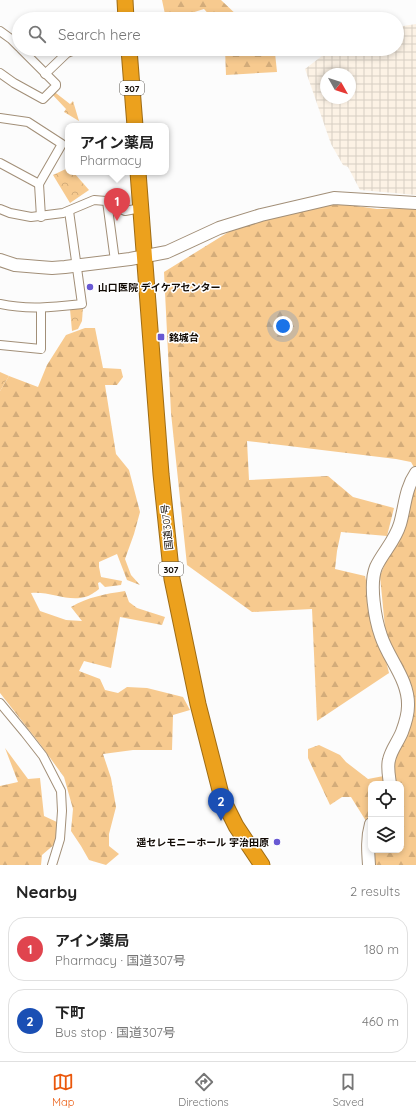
<!DOCTYPE html>
<meta charset="utf-8">
<style>
:root{--surface:#fff;--page:#f2f2f2;--text:#222;--muted:#767676;--line:#e0e0e0;--accent:#ea580c}
body{margin:0;font-family:Quicksand,"Noto Sans JP",sans-serif;background:var(--page);color:var(--text)}
.controls{position:absolute;right:12px;bottom:12px;display:grid;overflow:hidden;border-radius:8px;box-shadow:0 2px 6px #0003}
.controls button{width:36px;height:36px;display:grid;place-items:center;padding:0;border:0;border-bottom:1px solid var(--line);background:var(--surface);color:var(--text);font:20px sans-serif}
.compass{position:absolute;left:320px;top:68px;width:36px;height:36px;border-radius:50%;background:var(--surface);box-shadow:0 2px 6px #0003;rotate:129deg}
.you{position:absolute;left:283px;top:326px;width:14px;height:14px;margin:-10px;border:3px solid #fff;border-radius:50%;background:#1a73e8;box-shadow:0 0 0 6px #1a73e833}
.badge{display:grid;place-items:center;width:26px;height:26px;border-radius:50%;background:var(--accent);color:#fff;font-size:13px;font-weight:700}
.pin{position:absolute;translate:-50% -33px;filter:drop-shadow(0 1px 2px #0008)}
.pin::after{content:'';position:absolute;top:21px;width:14px;height:12px;background:inherit;clip-path:polygon(0 0,100% 0,50% 100%)}
.popup{position:absolute;left:65px;top:123px;width:104px;height:52px;box-sizing:border-box;display:grid;place-content:center;border-radius:8px;background:var(--surface);filter:drop-shadow(0 1px 3px #0005);font-size:13px;white-space:nowrap;color:var(--muted)}
.popup b{font-size:15px;color:var(--text)}
.popup::after{content:'';position:absolute;left:50%;top:100%;margin-left:-8px;border:8px solid transparent;border-top-color:var(--surface)}
.list{margin:0;padding:0;list-style:none}
h2{display:flex;justify-content:space-between;align-items:center;height:52px;margin:0;padding:0 16px;font-size:17px}
h2 small{font-size:13px;font-weight:400;color:var(--muted)}
.list li{display:grid;grid-template-columns:26px 1fr auto;gap:12px;align-items:center;box-sizing:border-box;height:64px;margin:0 8px 8px;padding:0 8px;border:1px solid var(--line);border-radius:16px}
.list b{display:block;font-size:15px;white-space:nowrap}
.list p{margin:0;font-size:13px;white-space:nowrap;color:var(--muted)}
.list em{font-size:13px;font-style:normal;color:var(--muted)}
.icon{flex:none;width:22px;height:22px;fill:none;stroke:currentColor;stroke-width:2;stroke-linecap:round;stroke-linejoin:round}
.map{position:relative;flex:none;width:416px;height:865px;overflow:hidden}
.search{position:absolute;background:var(--surface);box-shadow:0 2px 6px #0003;left:12px;right:12px;top:12px;height:44px;display:flex;align-items:center;gap:10px;box-sizing:border-box;padding:0 14px;border-radius:22px;color:var(--muted);font-size:15px}
.sheet{height:196px;background:var(--surface)}
nav{display:flex;justify-content:space-around;align-items:center;box-sizing:border-box;height:56px;border-top:1px solid var(--line);background:var(--surface);font-size:11px;color:var(--muted)}
nav a{display:grid;justify-items:center;gap:2px}
nav .on{color:var(--accent)}
.map>svg:first-child{display:block}
.industrial{fill:url(#industrial-grid);fill-rule:evenodd}
.forest{fill:url(#forest-firs)}
.park{fill:url(#park-crowns)}
.lines{fill:none;stroke-linecap:round;stroke-linejoin:round}
.street-casing{stroke:#a28f78;stroke-width:10}
.secondary-casing{stroke:#a28f78;stroke-width:14}
.highway-casing{stroke:#9f6c14;stroke-width:17}
.street{stroke:#fff;stroke-width:8}
.secondary{stroke:#fff;stroke-width:12}
.highway{stroke:#eca11d;stroke-width:15}
.poi-dot{fill:#6859d3;stroke:#fff;stroke-width:1.5}
.labels{text-anchor:middle;dominant-baseline:central;stroke-width:3;stroke-linejoin:round;paint-order:stroke}
.shield{fill:#fff;stroke:#58544f;stroke-width:1}
.shield-label{font-size:9px;font-weight:bold;fill:#110a04}
.poi-label{font-size:10px;font-weight:bold;fill:#110a04;stroke:#fff;text-anchor:start}
.street-label{font-size:10px;fill:#110a04;stroke:#fff}
</style>
<div class="map">
<svg width="416" height="865" viewBox="0 0 416 865">
<defs>
<pattern id="industrial-grid" width="8" height="8" patternUnits="userSpaceOnUse"><rect width="8" height="8" fill="#fcf2e5"/><path d="M0 4h8M4 0v8" fill="none" stroke="#d7cec3"/></pattern>
<pattern id="forest-firs" width="22" height="20" patternUnits="userSpaceOnUse"><rect width="22" height="20" fill="#f7ca8f"/><path d="M5 1l3.5 6h-7zM16 11l3.5 6h-7z" fill="#d3ac7a"/></pattern>
<pattern id="park-crowns" width="20" height="18" patternUnits="userSpaceOnUse"><rect width="20" height="18" fill="#f7ca8f"/><path d="M2 6a3 3 0 1 1 6 0M12 15a3 3 0 1 1 6 0" fill="none" stroke="#d3ac7a"/></pattern>
</defs>
<rect width="100%" height="100%" fill="#fcfcfc"/>
<path class="industrial" d="M416 24V195L360 190 348 167 343 165 331 144 305 69 331 49H397V27ZM326 74H350V98H326Z"/>
<g class="forest">
<polygon points="162,0 221,0 241,19 213,19 204,9 172,19 166,19"/>
<polygon points="225,49 271,49 275,53 277,72 226,75"/>
<polygon points="336,203 377,209 416,208 416,471 411,462 396,459 247,441 249,480 328,476 353,497 394,508 387,536 341,532 337,551 335,569 365,576 389,673 317,721 312,609 252,612 187,565 171,413 164,272 235,228"/>
<path d="M85 328H95L103 368 121 369 123 377 117 385H105L116 454 129 470 140 512 134 534 125 559 131 575 140 585 127 580 117 554 99 562V567L101 577 122 581 121 585 105 587 100 582 98 583 99 589C95 592 90 596 85 597 68 602 49 591 31 593L40 611 66 620 82 621 71 607C88 597 105 594 125 591L129 602 137 608 165 617 162 625 120 617 111 668 84 661 79 671 100 679 105 690 118 693 127 687 147 688 183 697 190 710 173 715 172 750H133L103 754 111 778 116 807 109 834V846L119 854 106 865 89 860 81 846 71 831 73 809 64 777 40 744 0 693V391L9 376 38 387 47 365 66 335Z"/>
<polygon points="416,487 416,865 374,865 374,850 401,850 401,784 371,784 371,829 351,797 342,797 330,805 308,758 308,749 319,745 340,755 346,762 368,779 394,774 394,762 415,704 386,638 380,576"/>
<polygon points="5,748 28,779 40,778 44,816 59,823 56,843 42,855 41,865 0,865 0,786 18,782"/>
</g>
<g class="park">
<polygon points="52,90 70,104 73,101 79,121 64,112 66,109 50,92"/>
<polygon points="68,168 68,172 74,172 75,174 89,190 70,203 53,175"/>
<polygon points="83,307 82,321 78,329 72,331 70,309"/>
<polygon points="0,372 9,376 0,391"/>
</g>
<g class="lines">
<defs>
<g id="street">
<polyline points="0,31 11,39 19,47"/>
<polyline points="0,73 14,83 43,99 56,86 56,84 21,49"/>
<polyline points="45,74 67,53 72,51 107,49"/>
<polyline points="0,118 28,122 62,144 39,184 41,217"/>
<polyline points="0,163 39,184"/>
<polyline points="107,201 115,261"/>
<polyline points="0,209 10,213 31,217 63,213 94,200 106,201 125,211 141,208"/>
<path d="M0 304C28 310 54 307 82 304L69 211"/>
<polyline points="0,345 41,349 41,308"/>
<polyline points="0,703 25,733 43,756 61,791 62,811 60,839 52,865"/>
</g>
<g id="secondary">
<polyline points="0,260 15,265 39,267 52,268 65,267 130,259 167,252 219,228 261,215 334,198 416,203"/>
<path d="M390 784C389 776 387 767 389 760 391 750 398 742 402 732 405 724 408 714 408 706 409 680 389 660 381 636 375 619 369 584 376 567 383 552 395 541 400 524 405 507 405 489 416 473"/>
<path d="M369 865C368 851 367 838 371 824"/>
</g>
<g id="highway">
<polyline points="125,0 126,19"/>
<polyline points="129,49 135,126"/>
<polyline points="138,172 161,474 172,579 198,704 222,798 236,826 262,865"/>
</g>
</defs>
<use href="#street" class="street-casing"/>
<use href="#secondary" class="secondary-casing"/>
<use href="#highway" class="highway-casing"/>
<use href="#street" class="street"/>
<use href="#secondary" class="secondary"/>
<use href="#highway" class="highway"/>
</g>
<g class="poi-dot">
<circle cx="90" cy="287" r="4"/>
<rect x="157" y="333" width="8" height="8" rx="2"/>
<circle cx="277" cy="842" r="4"/>
</g>
<g class="labels">
<g class="shield">
<rect x="120" y="81" width="24" height="14" rx="3"/>
<rect x="159" y="562" width="24" height="14" rx="3"/>
</g>
<g class="shield-label">
<text x="132" y="88">307</text>
<text x="171" y="569">307</text>
</g>
<g class="poi-label">
<text x="98" y="287">山口医院 デイケアセンター</text>
<text x="169" y="337">銘城台</text>
<text x="269" y="842" text-anchor="end">遥セレモニーホール 宇治田原</text>
</g>
<g class="street-label">
<text transform="translate(167 527) rotate(-96)">国道307号</text>
</g>
</g>
</svg>
<div class="controls">
<button><svg class="icon" aria-label="locate" viewBox="0 0 24 24"><circle cx="12" cy="12" r="6"/><path d="M12 2v4M12 18v4M2 12h4M18 12h4"/></svg></button>
<button><svg class="icon" aria-label="layers" viewBox="0 0 24 24"><path d="M12 4l9 5-9 5-9-5zM3 14l9 5 9-5"/></svg></button>
</div>
<svg class="compass" viewBox="-18 -18 36 36"><path d="M0-13l5 13h-10z" fill="#e53935"/><path d="M0 13l5-13h-10z" fill="#767676"/></svg>
<div class="you"></div>
<div class="pin badge" style="left:117px;top:221px;background:#e0444e">1</div>
<div class="popup"><b>アイン薬局</b>Pharmacy</div>
<div class="pin badge" style="left:221px;top:821px;background:#1a4fb4">2</div>
<div class="search"><svg class="icon" aria-label="search" viewBox="0 0 24 24"><circle cx="10" cy="10" r="6"/><path d="M15 15l6 6"/></svg>Search here</div>
</div>
<section class="sheet">
<h2>Nearby<small>2 results</small></h2>
<ul class="list">
<li><span class="badge" style="background:#e0444e">1</span><div><b>アイン薬局</b><p>Pharmacy · 国道307号</p></div><em>180 m</em></li>
<li><span class="badge" style="background:#1a4fb4">2</span><div><b>下町</b><p>Bus stop · 国道307号</p></div><em>460 m</em></li>
</ul>
</section>
<nav>
<a class="on"><svg class="icon" aria-label="map" viewBox="0 0 24 24"><path d="M3 6l6-2 6 2 6-2v14l-6 2-6-2-6 2zM9 4v14M15 6v14"/></svg>Map</a>
<a><svg class="icon" aria-label="directions" viewBox="0 0 24 24"><path d="M12 3l9 9-9 9-9-9zM9 14v-3h6M13 9l2 2-2 2"/></svg>Directions</a>
<a><svg class="icon" aria-label="saved" viewBox="0 0 24 24"><path d="M7 4h10v16l-5-4-5 4z"/></svg>Saved</a>
</nav>
